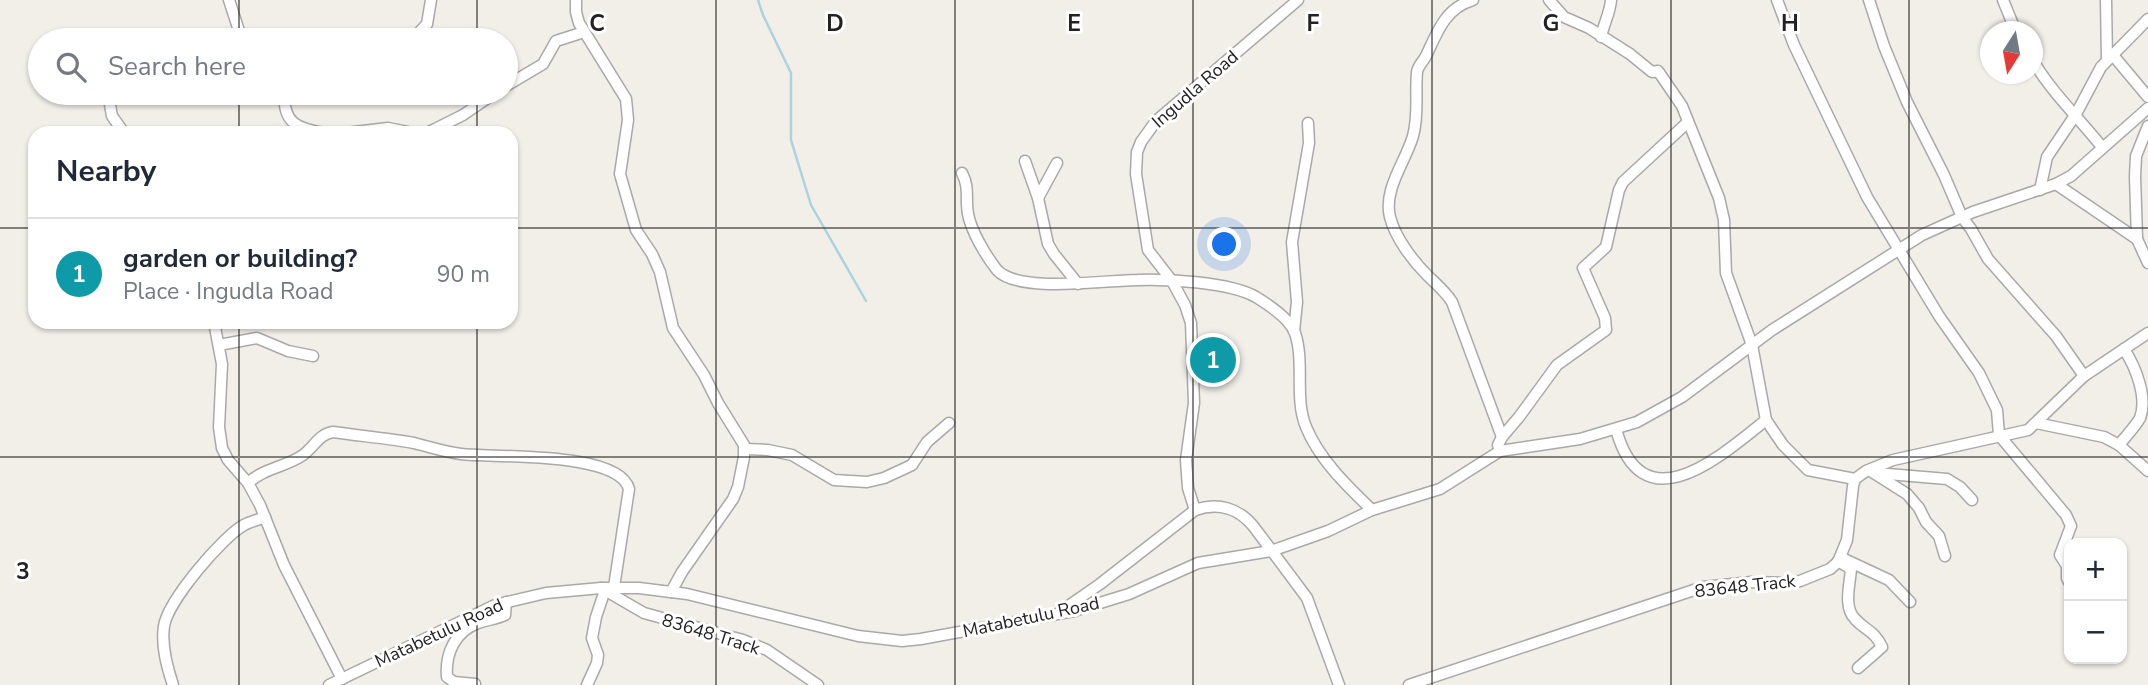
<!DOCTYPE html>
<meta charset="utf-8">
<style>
:root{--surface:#fff;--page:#f6f6f7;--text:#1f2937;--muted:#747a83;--line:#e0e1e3;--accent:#0b8043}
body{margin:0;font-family:"Nunito Sans",sans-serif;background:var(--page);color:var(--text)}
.controls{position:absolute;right:21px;bottom:21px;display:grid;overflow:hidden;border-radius:14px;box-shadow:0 2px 5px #0004}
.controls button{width:63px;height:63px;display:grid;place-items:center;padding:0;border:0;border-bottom:2px solid var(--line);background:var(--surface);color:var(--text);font:35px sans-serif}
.compass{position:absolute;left:1980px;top:21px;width:63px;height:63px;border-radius:50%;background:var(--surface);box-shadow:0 2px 5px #0004;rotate:191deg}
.you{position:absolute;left:1225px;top:245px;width:24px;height:24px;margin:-18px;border:5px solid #fff;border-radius:50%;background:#1a73e8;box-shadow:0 0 0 10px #1a73e833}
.badge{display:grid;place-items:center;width:46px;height:46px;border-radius:50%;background:var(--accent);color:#fff;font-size:23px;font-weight:700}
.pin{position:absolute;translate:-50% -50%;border:4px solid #fff;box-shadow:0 2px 7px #0006}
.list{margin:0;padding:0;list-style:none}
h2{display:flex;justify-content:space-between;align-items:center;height:91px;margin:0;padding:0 28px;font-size:30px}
h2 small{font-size:23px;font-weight:400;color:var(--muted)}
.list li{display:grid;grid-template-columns:46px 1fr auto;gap:21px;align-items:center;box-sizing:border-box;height:112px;padding:0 28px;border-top:2px solid var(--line)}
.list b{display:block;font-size:26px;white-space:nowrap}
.list p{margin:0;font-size:23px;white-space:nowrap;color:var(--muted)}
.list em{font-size:23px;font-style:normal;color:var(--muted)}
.icon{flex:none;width:38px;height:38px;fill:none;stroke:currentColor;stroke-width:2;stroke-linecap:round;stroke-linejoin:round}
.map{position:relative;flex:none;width:2148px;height:685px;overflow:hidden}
.search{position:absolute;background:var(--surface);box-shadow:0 2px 5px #0004;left:28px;top:28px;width:490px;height:77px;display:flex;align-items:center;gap:18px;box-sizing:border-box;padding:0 24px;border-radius:38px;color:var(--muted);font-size:26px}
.panel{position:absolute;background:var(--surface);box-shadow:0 2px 5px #0004;left:28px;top:126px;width:490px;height:203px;border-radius:21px}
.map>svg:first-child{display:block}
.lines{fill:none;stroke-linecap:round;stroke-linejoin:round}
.stream{stroke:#aad3df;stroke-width:2.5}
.street-casing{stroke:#a9a9a9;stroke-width:13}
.street{stroke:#fff;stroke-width:10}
.grid{fill:none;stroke:#222;stroke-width:2;stroke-opacity:0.55}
.labels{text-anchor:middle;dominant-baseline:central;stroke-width:6;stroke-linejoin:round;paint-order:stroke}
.street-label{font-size:18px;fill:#222;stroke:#fff}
.grid-label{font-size:23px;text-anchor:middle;font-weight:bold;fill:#222;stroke:#fff;stroke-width:6;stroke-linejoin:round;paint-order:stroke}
</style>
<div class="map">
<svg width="2148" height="685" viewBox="0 0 2148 685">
<rect width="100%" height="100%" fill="#f2efe9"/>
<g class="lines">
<polyline class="stream" points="758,0 763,15 791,73 791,140 811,205 866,301"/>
<defs>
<g id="street">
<polyline points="229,0 242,40"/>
<polyline points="576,0 576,12 579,23 626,99 628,120 620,174 636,230 652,254 660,272 673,328 704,375 718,403 744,445 744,457 738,487 733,499 682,572 671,592"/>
<path d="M1298 0 1156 121 1141 142 1137 152 1136 174 1148 250 1172 281 1185 305 1191 323 1194 403 1186 460 1188 488 1195 510C1218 502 1239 508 1254 527L1307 598 1339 685"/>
<path d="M1473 0C1446 8 1438 30 1427 54 1424 61 1418 65 1417 72 1415 93 1419 115 1413 136 1406 161 1383 189 1390 217 1395 237 1412 260 1427 275 1436 284 1445 291 1452 302L1502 437"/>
<polyline points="1549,0 1564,17 1589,28 1630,54 1652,72 1658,71 1682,106 1719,198 1724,220 1726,273 1752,345 1766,420 1783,445 1808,470 1855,479"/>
<polyline points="1777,0 1794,45 1867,197 1939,316 1979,373 1997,410 1999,435 2066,515 2071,526 2060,555 2067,566 2067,578 2069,582"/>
<polyline points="1869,0 1884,46 1907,102 1944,175 1962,217 1971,229 1988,259 2056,336 2084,376"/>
<polyline points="2003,0 2016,32"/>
<polyline points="2106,0 2107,60"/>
<path d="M1601 37C1604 23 1610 13 1611 0"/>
<polyline points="414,38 427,24 431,0"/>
<polyline points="2112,54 2148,97"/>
<path d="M2032 59C2051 92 2079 118 2102 147"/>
<polyline points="506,86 543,64 556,41 584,32"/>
<polyline points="108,93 112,116 124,133"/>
<path d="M285 93C282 123 298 129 325 133"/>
<polyline points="2148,126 2136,156 2135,176 2137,239 2148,263"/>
<polyline points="346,133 388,128 413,133"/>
<polyline points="427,133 463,115 495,93"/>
<polyline points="1025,161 1038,198 1048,244 1054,254 1078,284"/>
<path d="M962 173C970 189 965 197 968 214 971 231 986 256 997 270 1019 294 1105 280 1137 280 1168 279 1230 282 1256 297 1269 305 1290 319 1295 333 1305 363 1294 398 1306 427 1319 459 1347 486 1372 510"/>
<polyline points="2056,184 2137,239"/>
<polyline points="2040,190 2047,157 2076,114 2101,67 2148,19"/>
<polyline points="1038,198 1057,163"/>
<polyline points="214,322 222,364 219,427 222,448 228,460 248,483 260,505 284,565 342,679"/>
<polyline points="1294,331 1297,302 1292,242 1309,143 1308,123"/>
<polyline points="219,345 257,338 288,351 313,356"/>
<polyline points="2036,423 2104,437 2119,445 2148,471"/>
<path d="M1616 429C1642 526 1720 457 1766 420"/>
<path d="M2119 445C2126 436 2135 427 2140 418 2148 397 2135 366 2124 349"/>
<polyline points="745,449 768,450 792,455 834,480 867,482 884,478 912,465 927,442 949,423"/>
<polyline points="1500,451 1498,445 1502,437 1519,417 1557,365 1606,330 1605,318 1583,268 1606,247 1619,190 1623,182 1688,122"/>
<polyline points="1869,470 1907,494 1919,508 1926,522 1939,536 1945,556"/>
<polyline points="1876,473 1947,479 1960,487 1972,500"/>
<path d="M248 483C264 468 286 467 303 455 314 447 319 434 333 432 360 436 387 438 414 443 430 447 445 452 461 454 495 458 619 451 629 489L614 587"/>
<polyline points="1844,559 1889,580 1910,602"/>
<path d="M1838 561 1851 569C1850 584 1843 607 1855 619 1866 631 1874 630 1882 647L1858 668"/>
<polyline points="601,588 644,613 743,640 767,650 818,685"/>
<polyline points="1061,611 1100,584 1195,510"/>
<path d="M475 684 454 682 447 677C445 654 455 631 478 623 487 620 496 619 505 615L506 602"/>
<path d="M173 685C167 667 161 646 164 626 168 601 222 537 244 525 251 521 258 520 265 517"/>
<polyline points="329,685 495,605 546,593 601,588 639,588 687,594 858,636 902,641 921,639 1074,611 1129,594 1198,563 1271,551 1328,531 1372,510 1440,489 1500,451 1580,439 1637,422 1682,397 1772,330 1922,235 1973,212 2056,184 2071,176 2148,108"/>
<polyline points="587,685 597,663 598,655 592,638 596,617 605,590"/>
<polyline points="1409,685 1703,587 1752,582 1786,583 1800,581 1830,569 1838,562 1847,540 1853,486 1855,479 1866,471 1893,460 2028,430 2084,376 2148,333"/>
</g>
</defs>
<use href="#street" class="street-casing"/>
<use href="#street" class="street"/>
</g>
<path class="grid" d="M239 0V40M477 0V40M716 0V685M955 0V685M1193 0V685M1432 0V685M1671 0V685M1909 0V685M239 93V133M477 93V133M0 228H35M511 228H2148M239 322V685M477 322V685M0 457H2148"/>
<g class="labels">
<g class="street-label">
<text transform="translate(1195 89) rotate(-41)">Ingudla Road</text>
<text transform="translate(1745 586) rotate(-6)">83648 Track</text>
<text transform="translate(1031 617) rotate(-12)">Matabetulu Road</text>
<text transform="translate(439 633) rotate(-25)">Matabetulu Road</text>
<text transform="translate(711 634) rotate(17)">83648 Track</text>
</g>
</g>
<g class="grid-label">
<text x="597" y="31">C</text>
<text x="835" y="31">D</text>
<text x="1074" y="31">E</text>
<text x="1313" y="31">F</text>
<text x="1551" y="31">G</text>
<text x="1790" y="31">H</text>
<text x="23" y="579">3</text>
</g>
</svg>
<div class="controls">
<button>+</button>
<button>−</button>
</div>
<svg class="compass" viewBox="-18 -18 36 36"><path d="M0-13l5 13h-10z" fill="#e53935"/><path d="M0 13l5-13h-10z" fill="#747a83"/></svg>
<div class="you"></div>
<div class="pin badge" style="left:1213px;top:360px;background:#0f9aa8">1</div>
<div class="search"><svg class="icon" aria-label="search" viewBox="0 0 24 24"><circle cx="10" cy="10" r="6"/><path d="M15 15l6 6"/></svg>Search here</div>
<section class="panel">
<h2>Nearby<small></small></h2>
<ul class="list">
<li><span class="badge" style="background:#0f9aa8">1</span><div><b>garden or building?</b><p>Place · Ingudla Road</p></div><em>90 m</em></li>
</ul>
</section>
</div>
